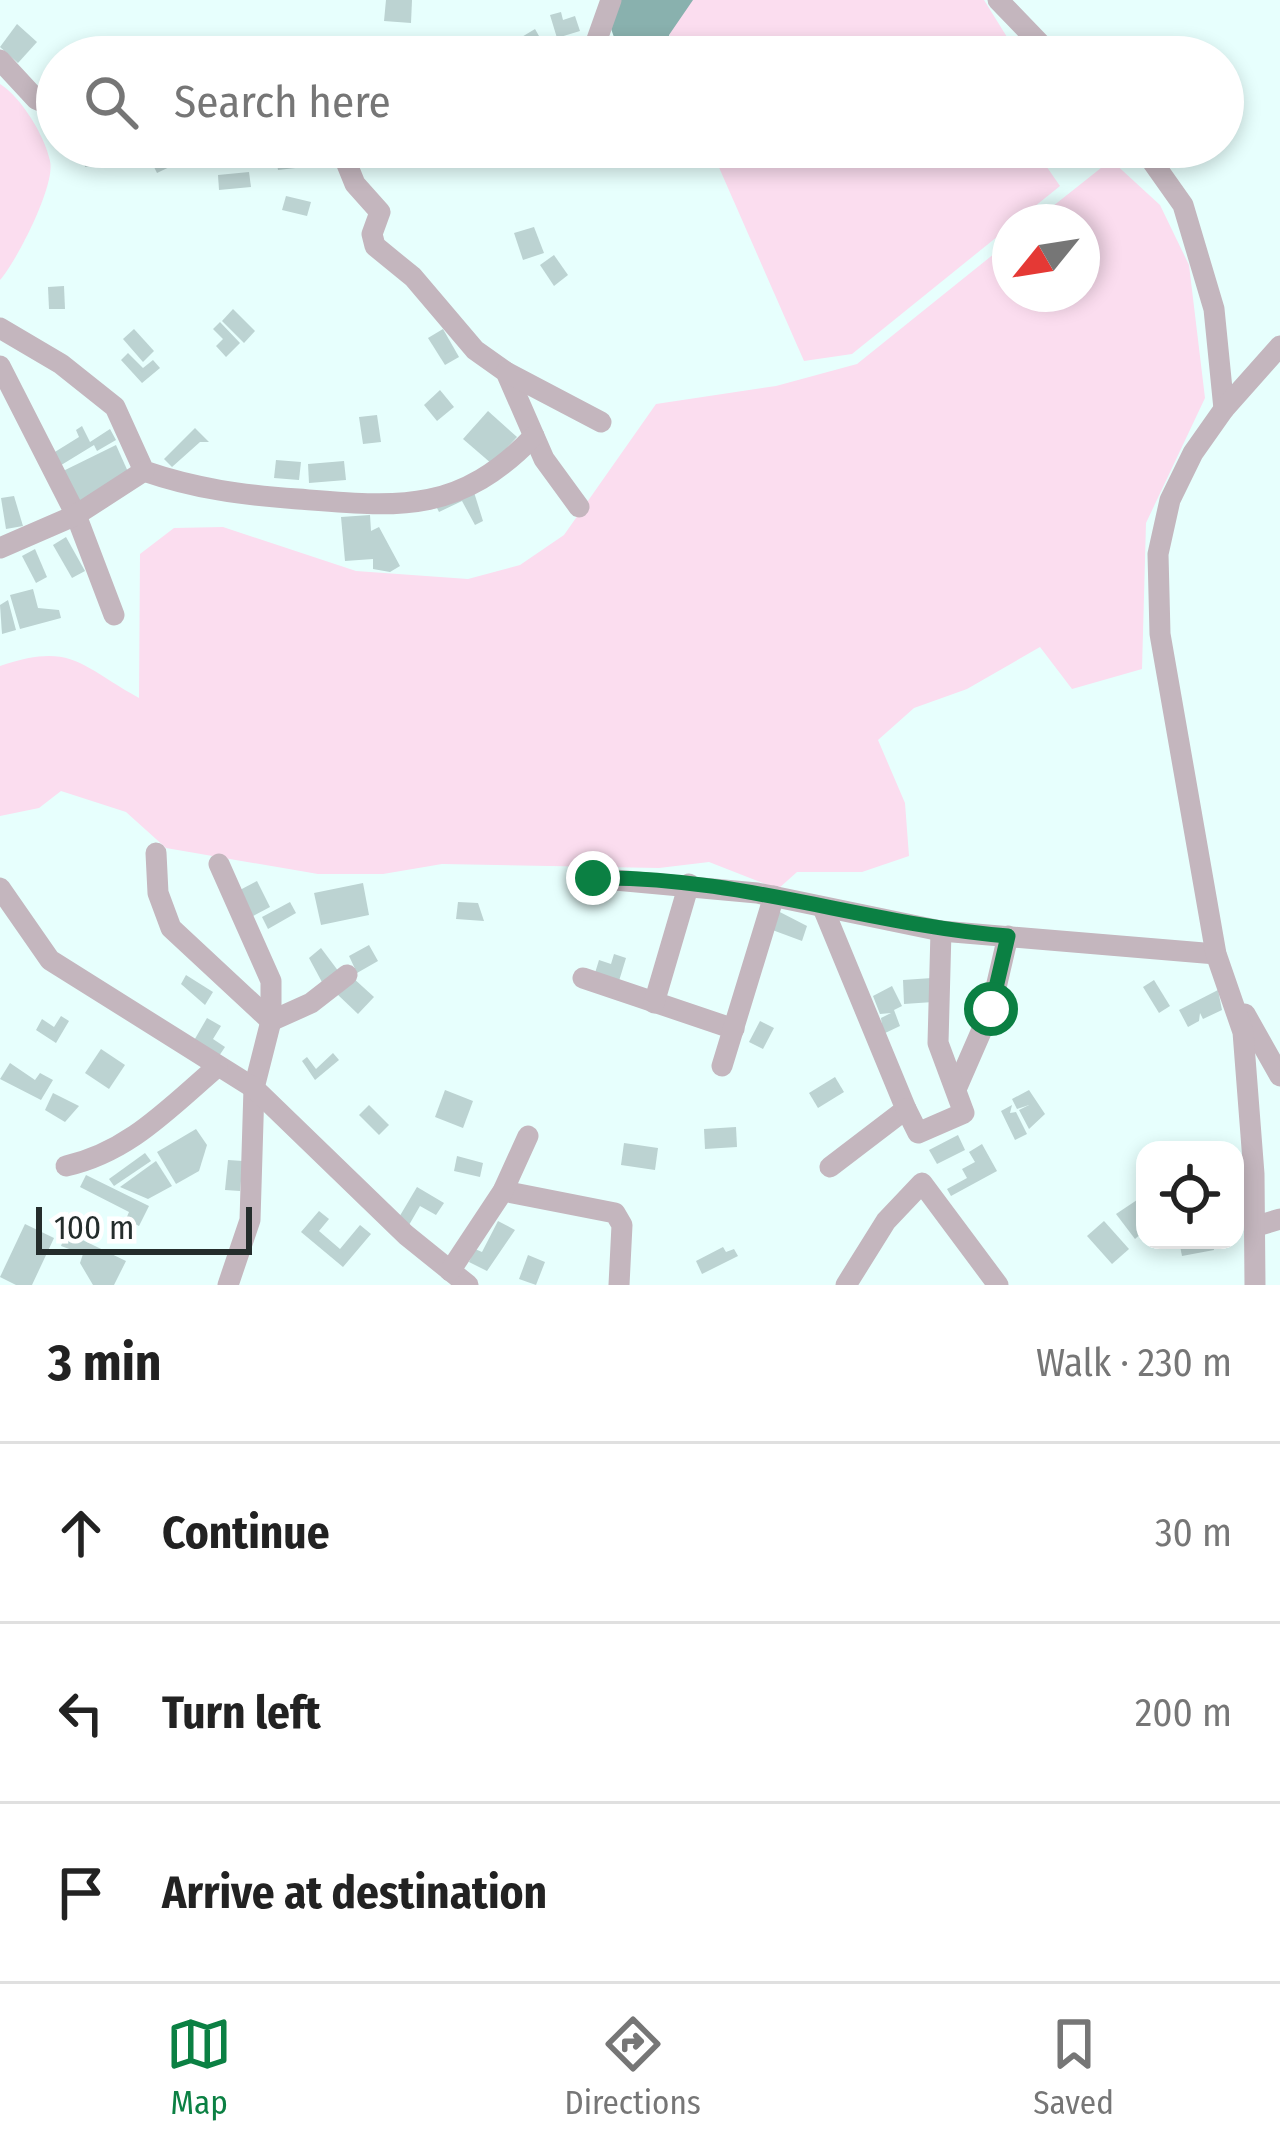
<!DOCTYPE html>
<meta charset="utf-8">
<style>
:root{--surface:#fff;--page:#f2f2f2;--text:#222;--muted:#767676;--line:#e0e0e0;--accent:#0b8043}
body{margin:0;font-family:"Fira Sans Condensed",sans-serif;background:var(--page);color:var(--text)}
.controls{position:absolute;right:36px;bottom:36px;display:grid;overflow:hidden;border-radius:24px;box-shadow:0 6px 18px #0003}
.controls button{width:108px;height:108px;display:grid;place-items:center;padding:0;border:0;border-bottom:3px solid var(--line);background:var(--surface);color:var(--text);font:60px sans-serif}
.compass{position:absolute;left:992px;top:204px;width:108px;height:108px;border-radius:50%;background:var(--surface);box-shadow:0 6px 18px #0003;rotate:240deg}
.scale{position:absolute;left:36px;bottom:30px;width:216px;box-sizing:border-box;padding-left:12px;border:6px solid #242d2c;border-top:0;font-size:33px;line-height:42px;white-space:nowrap;color:#242d2c;-webkit-text-stroke:9px #fff;paint-order:stroke}
.stop{position:absolute;width:36px;height:36px;margin:-27px;border:9px solid #0b8043;border-radius:50%;background:#fff}
.stop.end{background:#0b8043;border-color:#fff;box-shadow:0 3px 12px #0008}
.list{margin:0;padding:0;list-style:none}
h2{display:flex;justify-content:space-between;align-items:center;height:156px;margin:0;padding:0 48px;font-size:51px}
h2 small{font-size:39px;font-weight:400;color:var(--muted)}
.list li{display:grid;grid-template-columns:78px 1fr auto;gap:36px;align-items:center;box-sizing:border-box;height:180px;padding:0 48px;border-top:3px solid var(--line)}
.list b{display:block;font-size:45px;white-space:nowrap}
.list em{font-size:39px;font-style:normal;color:var(--muted)}
.icon{flex:none;width:66px;height:66px;fill:none;stroke:currentColor;stroke-width:2;stroke-linecap:round;stroke-linejoin:round}
.map{position:relative;flex:none;width:1280px;height:1285px;overflow:hidden}
.search{position:absolute;background:var(--surface);box-shadow:0 6px 18px #0003;left:36px;right:36px;top:36px;height:132px;display:flex;align-items:center;gap:30px;box-sizing:border-box;padding:0 42px;border-radius:66px;color:var(--muted);font-size:45px}
.sheet{height:696px;background:var(--surface)}
nav{display:flex;justify-content:space-around;align-items:center;box-sizing:border-box;height:168px;border-top:3px solid var(--line);background:var(--surface);font-size:33px;color:var(--muted)}
nav a{display:grid;justify-items:center;gap:6px}
nav .on{color:var(--accent)}
.map>svg:first-child{display:block}
.green{fill:#fbddef}
.water{fill:#89b1ae}
.building{fill:#bcd3d2}
.lines{fill:none;stroke-linecap:round;stroke-linejoin:round}
.minor{stroke:#c4b6be;stroke-width:21}
.route{stroke:#0b8043;stroke-width:15}
</style>
<div class="map">
<svg width="1280" height="1285" viewBox="0 0 1280 1285">
<rect width="100%" height="100%" fill="#e7fffd"/>
<g class="green">
<polygon points="680,0 984,0 1007,37 983,57 676,57 668,30"/>
<path d="M0 84C21 97 45 136 50 161 56 185 16 262 0 280Z"/>
<polygon points="710,147 1033,147 1060,186 852,354 804,361"/>
<path d="M1111 160 1160 205 1189 265 1205 398 1146 523 1142 669 1072 689 1040 647 967 689 914 708 878 740 905 803 909 856 862 872H797L778 889 709 862 659 868 442 864 383 874H318L166 848 126 812 61 791 39 808 0 816V666C72 642 79 665 139 698L140 554 174 528 223 527 356 571 468 579 520 565 564 535 656 404 776 386 857 364 1010 241V294H1082V222H1033Z"/>
</g>
<polygon class="water" points="621,0 693,0 669,35 672,57 621,57 609,23"/>
<g class="building">
<polygon points="386,0 412,0 411,23 384,21"/>
<polygon points="561,12 563,20 575,16 580,31 557,38 550,15"/>
<polygon points="17,24 37,42 18,63 0,47"/>
<polygon points="535,29 551,57 521,57 517,49 510,57 484,57 517,38 523,47 520,38"/>
<polygon points="204,43 205,57 171,57 171,46"/>
<polygon points="109,147 112,163 85,167 83,152"/>
<polygon points="178,147 184,160 157,173 150,159"/>
<polygon points="264,151 312,158 313,166 278,170 276,158 264,158"/>
<polygon points="249,172 251,187 219,190 218,175"/>
<polygon points="286,196 311,202 307,216 282,210"/>
<polygon points="534,227 544,253 523,260 514,233"/>
<polygon points="554,255 568,275 554,286 540,265"/>
<polygon points="64,286 65,309 49,309 48,287"/>
<polygon points="233,309 255,331 244,343 222,321"/>
<polygon points="220,322 240,343 226,357 216,346 223,339 213,329"/>
<polygon points="134,329 154,351 143,362 123,339"/>
<polygon points="443,329 459,357 445,365 428,338"/>
<polygon points="128,353 143,368 153,360 160,368 142,383 121,360"/>
<polygon points="440,390 454,407 437,421 424,405"/>
<polygon points="488,411 517,437 492,464 463,439"/>
<polygon points="377,415 381,442 363,444 359,417"/>
<polygon points="82,426 90,442 110,429 116,440 97,451 94,445 58,467 50,455 79,437 76,430"/>
<polygon points="195,428 209,442 200,442 172,467 164,459"/>
<polygon points="116,445 129,474 76,505 57,474"/>
<polygon points="276,460 301,462 299,480 274,478"/>
<polygon points="344,461 346,480 309,483 308,464"/>
<polygon points="473,489 483,521 475,525 462,501 439,512 436,506"/>
<polygon points="14,496 23,526 6,529 1,498"/>
<polygon points="370,515 371,531 379,527 400,566 390,572 373,569 373,559 345,561 341,517"/>
<polygon points="66,537 85,571 72,578 53,545"/>
<polygon points="35,549 47,577 36,583 22,556"/>
<polygon points="33,589 38,608 59,610 61,618 20,629 10,595"/>
<polygon points="8,600 16,630 2,634 0,605"/>
<polygon points="257,881 270,907 253,916 240,890"/>
<polygon points="363,883 369,915 321,925 314,893"/>
<polygon points="290,902 296,913 268,929 262,917"/>
<polygon points="458,902 478,903 484,921 456,919"/>
<polygon points="774,909 807,926 802,941 767,928"/>
<polygon points="369,945 378,961 357,973 349,956"/>
<polygon points="321,948 339,972 323,984 309,958"/>
<polygon points="614,954 626,958 619,981 595,973 599,960 611,964"/>
<polygon points="186,975 213,992 205,1005 181,984"/>
<polygon points="352,977 374,997 358,1014 336,993"/>
<polygon points="932,978 933,1002 904,1004 903,980"/>
<polygon points="1154,980 1170,1006 1159,1013 1143,987"/>
<polygon points="892,986 902,1006 894,1010 900,1026 883,1034 881,1018 891,1013 880,1014 873,996"/>
<polygon points="1218,990 1222,1010 1203,1019 1200,1013 1199,1021 1188,1027 1179,1010"/>
<polygon points="61,1016 69,1021 56,1043 36,1030 42,1019 54,1027"/>
<polygon points="207,1018 221,1026 213,1039 225,1047 217,1059 192,1044"/>
<polygon points="760,1021 774,1028 763,1049 749,1042"/>
<polygon points="101,1049 125,1065 109,1089 85,1073"/>
<polygon points="333,1053 339,1060 315,1080 302,1061 307,1057 316,1069"/>
<polygon points="10,1063 35,1080 40,1073 53,1080 41,1100 0,1079"/>
<polygon points="835,1077 844,1092 818,1108 809,1093"/>
<polygon points="445,1090 473,1101 463,1128 435,1117"/>
<polygon points="1029,1090 1045,1114 1029,1129 1019,1110 1029,1105 1017,1109 1012,1099"/>
<polygon points="53,1093 79,1106 65,1122 45,1110"/>
<polygon points="369,1105 389,1125 379,1135 359,1115"/>
<polygon points="1012,1105 1010,1113 1016,1112 1027,1134 1015,1140 1001,1111"/>
<polygon points="736,1127 737,1147 705,1149 704,1129"/>
<polygon points="196,1129 207,1145 199,1171 176,1184 157,1152"/>
<polygon points="958,1135 965,1150 937,1164 929,1150"/>
<polygon points="624,1143 658,1148 655,1170 621,1165"/>
<polygon points="982,1144 997,1171 951,1196 947,1189 967,1178 962,1169 975,1162 969,1152"/>
<polygon points="145,1153 151,1161 114,1186 109,1179"/>
<polygon points="457,1156 483,1163 480,1177 454,1171"/>
<polygon points="228,1160 243,1161 240,1191 225,1190"/>
<polygon points="156,1161 172,1186 148,1199 120,1187"/>
<polygon points="86,1175 149,1206 139,1226 126,1219 129,1212 80,1187"/>
<polygon points="417,1187 444,1203 436,1215 420,1206 409,1225 398,1219"/>
<polygon points="1140,1198 1145,1230 1135,1239 1116,1214"/>
<polygon points="319,1211 329,1219 319,1231 340,1249 360,1225 371,1234 343,1267 301,1232"/>
<polygon points="498,1221 515,1230 487,1271 469,1262 475,1249 482,1252"/>
<polygon points="1104,1221 1129,1249 1112,1264 1087,1236"/>
<polygon points="25,1224 54,1238 32,1285 16,1285 0,1277"/>
<polygon points="66,1232 126,1261 114,1285 93,1285 80,1263 83,1254 61,1246"/>
<polygon points="1183,1240 1213,1240 1214,1250 1182,1256 1179,1241"/>
<polygon points="723,1247 726,1252 734,1249 738,1256 702,1274 696,1261"/>
<polygon points="528,1255 545,1262 536,1285 519,1279"/>
</g>
<g class="lines">
<g class="minor">
<polyline points="998,0 1053,57"/>
<polyline points="572,57 595,45 611,0"/>
<polyline points="0,60 36,99 57,108"/>
<polyline points="340,147 355,184 380,212 372,234 375,246 413,277 475,350 506,372 544,459 579,507"/>
<polyline points="1142,147 1183,205 1214,309 1224,409"/>
<path d="M0 328 61 364 115 407 144 471C196 489 243 495 298 499 398 507 458 515 534 436"/>
<polyline points="0,366 76,515 114,615"/>
<polyline points="506,372 601,422"/>
<polyline points="0,548 76,515 144,471"/>
<polyline points="156,853 158,893 171,928 271,1021 311,1003 347,975"/>
<polyline points="219,864 271,981 271,1021 254,1088 250,1220 228,1285"/>
<polyline points="593,878 757,893 941,931 1216,954"/>
<polyline points="0,888 50,960 254,1088 406,1235 468,1285"/>
<polyline points="823,908 906,1109 830,1167"/>
<polyline points="583,978 734,1029"/>
<polyline points="654,1003 689,884"/>
<polyline points="1245,1014 1280,1076"/>
<polyline points="722,1066 774,896"/>
<polyline points="957,1087 991,1009 1008,936"/>
<polyline points="906,1109 918,1133 964,1113 938,1043 941,931"/>
<path d="M66 1166C129 1152 169 1108 217 1067"/>
<polyline points="503,1191 615,1213 622,1225 619,1285"/>
<polyline points="1257,1226 1280,1219"/>
<polyline points="450,1271 503,1191 528,1136"/>
<polyline points="846,1285 886,1221 922,1183 998,1285"/>
<polyline points="1255,1285 1254,1174 1243,1032 1216,954 1160,634 1158,554 1170,500 1193,453 1224,409 1280,346"/>
</g>
</g>
<g class="lines">
<path class="route" d="M593 878C734 875 869 925 1008 936L991 1009"/>
</g>
</svg>
<div class="controls">
<button><svg class="icon" aria-label="locate" viewBox="0 0 24 24"><circle cx="12" cy="12" r="6"/><path d="M12 2v4M12 18v4M2 12h4M18 12h4"/></svg></button>
</div>
<svg class="compass" viewBox="-18 -18 36 36"><path d="M0-13l5 13h-10z" fill="#e53935"/><path d="M0 13l5-13h-10z" fill="#767676"/></svg>
<div class="scale">100 m</div>
<div class="stop" style="left:991px;top:1009px"></div>
<div class="stop end" style="left:593px;top:878px"></div>
<div class="search"><svg class="icon" aria-label="search" viewBox="0 0 24 24"><circle cx="10" cy="10" r="6"/><path d="M15 15l6 6"/></svg>Search here</div>
</div>
<section class="sheet">
<h2>3 min<small>Walk · 230 m</small></h2>
<ul class="list">
<li><svg class="icon" aria-label="ahead" viewBox="0 0 24 24"><path d="M12 20V5M6 11l6-6 6 6"/></svg><div><b>Continue</b></div><em>30 m</em></li>
<li><svg class="icon" aria-label="left" viewBox="0 0 24 24"><path d="M17 20v-9H6M10 6l-5 5 5 5"/></svg><div><b>Turn left</b></div><em>200 m</em></li>
<li><svg class="icon" aria-label="arrive" viewBox="0 0 24 24"><path d="M6 21V4h12l-3 4 3 4H6"/></svg><div><b>Arrive at destination</b></div></li>
</ul>
</section>
<nav>
<a class="on"><svg class="icon" aria-label="map" viewBox="0 0 24 24"><path d="M3 6l6-2 6 2 6-2v14l-6 2-6-2-6 2zM9 4v14M15 6v14"/></svg>Map</a>
<a><svg class="icon" aria-label="directions" viewBox="0 0 24 24"><path d="M12 3l9 9-9 9-9-9zM9 14v-3h6M13 9l2 2-2 2"/></svg>Directions</a>
<a><svg class="icon" aria-label="saved" viewBox="0 0 24 24"><path d="M7 4h10v16l-5-4-5 4z"/></svg>Saved</a>
</nav>
